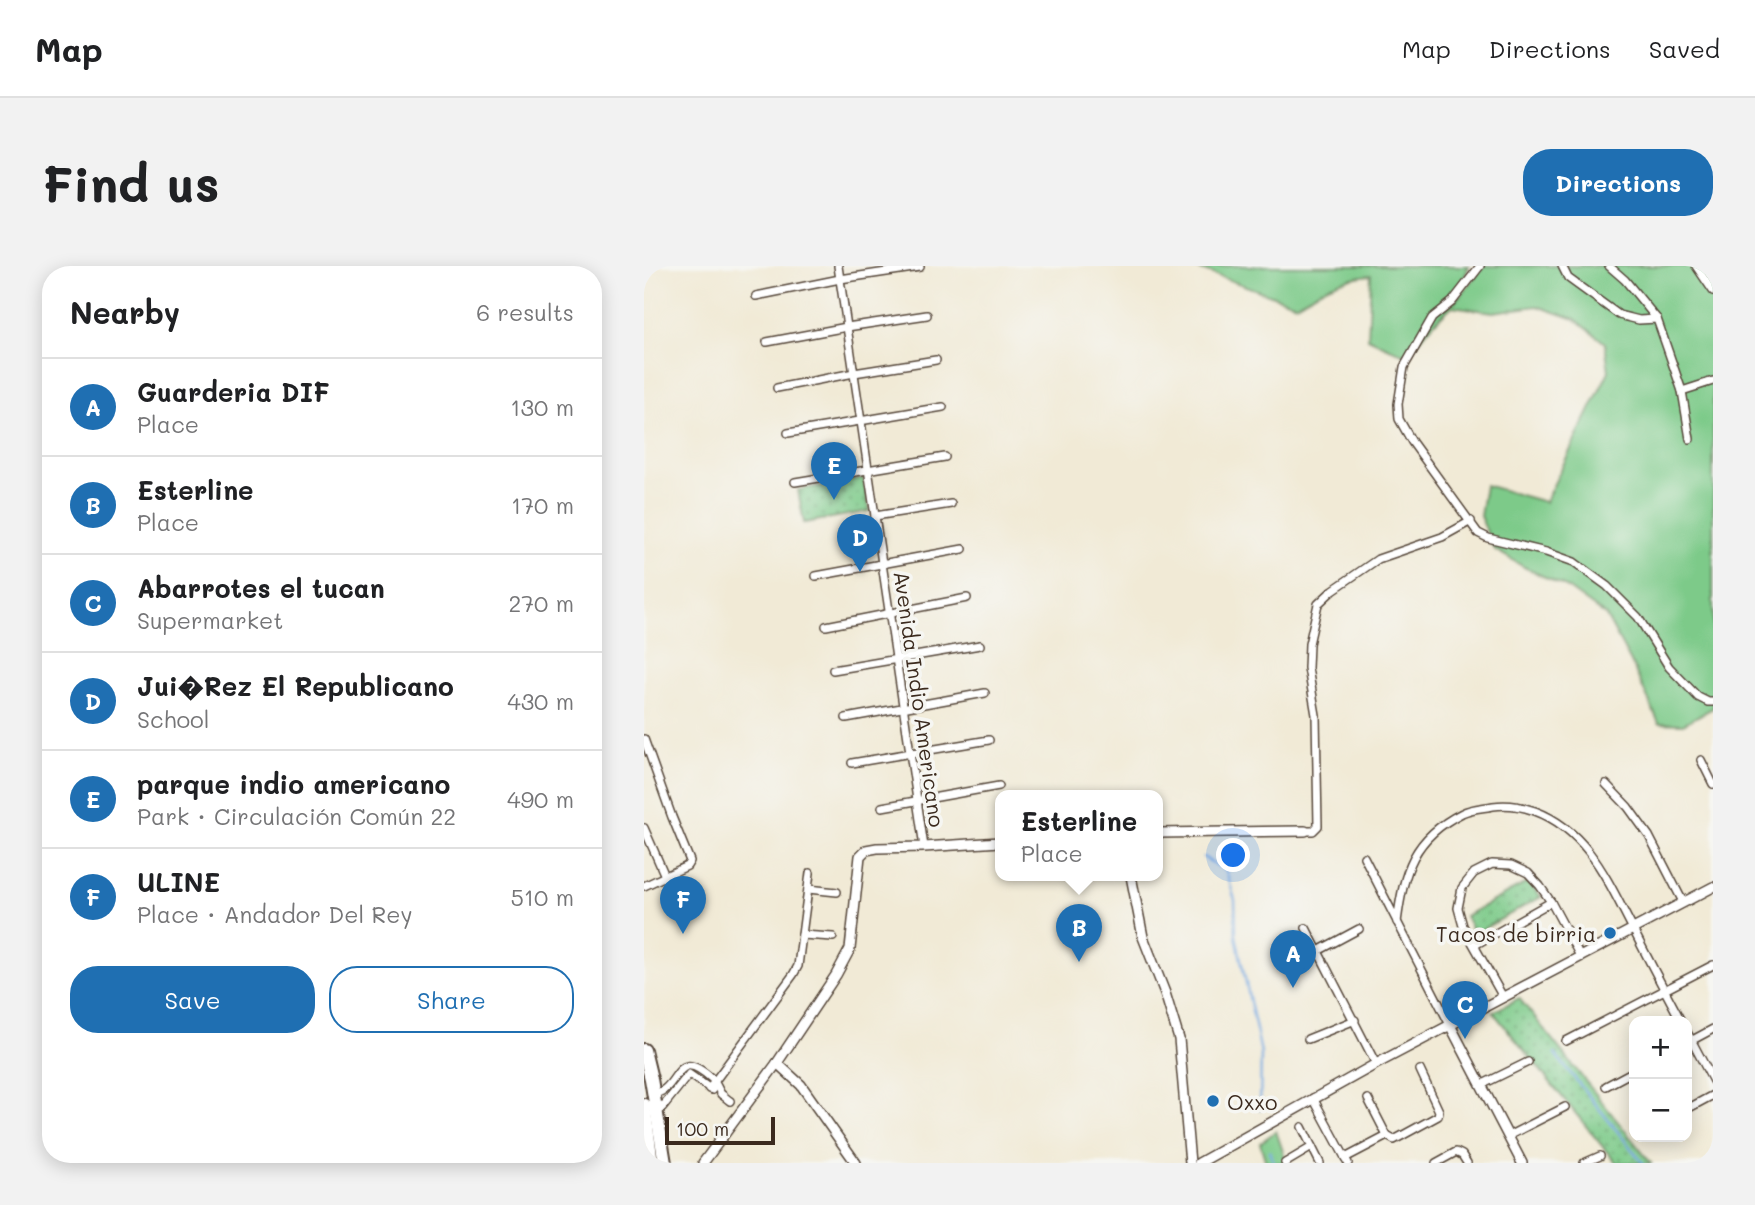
<!DOCTYPE html>
<meta charset="utf-8">
<style>
:root{--surface:#fff;--page:#f2f2f2;--text:#202124;--muted:#757577;--line:#e0e0e0;--accent:#1f6fb2}
body{margin:0;font-family:Mali,sans-serif;background:var(--page);color:var(--text)}
.controls{position:absolute;right:21px;bottom:21px;display:grid;overflow:hidden;border-radius:14px;box-shadow:0 4px 18px #0003}
.controls button{width:63px;height:63px;display:grid;place-items:center;padding:0;border:0;border-bottom:2px solid var(--line);background:var(--surface);color:var(--text);font:35px sans-serif}
.scale{position:absolute;left:21px;bottom:18px;width:110px;box-sizing:border-box;padding-left:7px;border:4px solid #3b2a1e;border-top:0;font-size:19px;line-height:24px;white-space:nowrap;color:#3b2a1e;-webkit-text-stroke:5px #f6f6f2;paint-order:stroke}
.you{position:absolute;left:590px;top:590px;width:24px;height:24px;margin:-18px;border:5px solid #fff;border-radius:50%;background:#1a73e8;box-shadow:0 0 0 10px #1a73e833}
.badge{display:grid;place-items:center;width:46px;height:46px;border-radius:50%;background:var(--accent);color:#fff;font-size:23px;font-weight:700}
.pin{position:absolute;translate:-50% -58px;filter:drop-shadow(0 2px 4px #0008)}
.pin::after{content:'';position:absolute;top:37px;width:24px;height:21px;background:inherit;clip-path:polygon(0 0,100% 0,50% 100%)}
.popup{position:absolute;left:351px;top:524px;width:168px;height:91px;box-sizing:border-box;display:grid;place-content:center;border-radius:14px;background:var(--surface);filter:drop-shadow(0 2px 5px #0005);font-size:23px;white-space:nowrap;color:var(--muted)}
.popup b{font-size:26px;color:var(--text)}
.popup::after{content:'';position:absolute;left:50%;top:100%;margin-left:-14px;border:14px solid transparent;border-top-color:var(--surface)}
.list{margin:0;padding:0;list-style:none}
h2{display:flex;justify-content:space-between;align-items:center;height:91px;margin:0;padding:0 28px;font-size:30px}
h2 small{font-size:23px;font-weight:400;color:var(--muted)}
.list li{display:grid;grid-template-columns:46px 1fr auto;gap:21px;align-items:center;box-sizing:border-box;height:98px;padding:0 28px;border-top:2px solid var(--line)}
.list b{display:block;font-size:26px;white-space:nowrap}
.list p{margin:0;font-size:23px;white-space:nowrap;color:var(--muted)}
.list em{font-size:23px;font-style:normal;color:var(--muted)}
.actions{display:flex;gap:14px;padding:21px 28px}
.actions a{flex:1;padding:16px 0;border:2px solid var(--accent);border-radius:28px;text-align:center;font-size:24px;color:var(--accent)}
.actions .main{background:var(--accent);color:#fff}
.map{position:relative;flex:none;width:1069px;height:897px;overflow:hidden;border-radius:28px}
header{display:flex;align-items:center;gap:42px;box-sizing:border-box;height:98px;padding:0 35px;background:var(--surface);border-bottom:2px solid var(--line)}
header strong{font-size:33px}
nav{display:flex;gap:38px;margin-inline-start:auto;font-size:24px}
.intro{display:flex;align-items:center;justify-content:space-between;box-sizing:border-box;height:168px;padding:0 42px}
h1{margin:0;font-size:49px}
.button{padding:18px 32px;border-radius:28px;background:var(--accent);color:#fff;font-size:24px;font-weight:700}
main{display:flex;gap:42px;padding:0 42px}
aside{flex:1;background:var(--surface);border-radius:28px;box-shadow:0 4px 18px #0003}
.map>svg:first-child{display:block}
.green{fill:#7dca89;stroke:#5c7a54;stroke-width:2}
.park{fill:url(#park-dots);stroke:#5c7a54;stroke-width:2}
.lines{fill:none;stroke-linecap:round;stroke-linejoin:round}
.stream{stroke:#73a7df;stroke-width:2.5}
.minor-casing{stroke:#56473a;stroke-width:10}
.tertiary-casing{stroke:#56473a;stroke-width:12}
.primary-casing{stroke:#56473a;stroke-width:16}
.minor{stroke:#fff;stroke-width:7}
.tertiary{stroke:#fff;stroke-width:9}
.primary{stroke:#fff;stroke-width:12}
.poi-dot{fill:#1f6fb2;stroke:#f6f6f2;stroke-width:2.5}
.labels{text-anchor:middle;dominant-baseline:central;stroke-width:7;stroke-linejoin:round;paint-order:stroke}
.street-label{font-size:21px;fill:#3b2a1e;stroke:#f6f6f2}
.poi-label{font-size:21px;fill:#3b2a1e;stroke:#f6f6f2;text-anchor:end}
</style>
<header>
<strong>Map</strong>
<nav><a>Map</a><a>Directions</a><a>Saved</a></nav>
</header>
<div class="intro"><h1>Find us</h1><a class="button">Directions</a></div>
<main>
<aside>
<h2>Nearby<small>6 results</small></h2>
<ul class="list">
<li><span class="badge">A</span><div><b>Guarderia DIF</b><p>Place</p></div><em>130 m</em></li>
<li><span class="badge">B</span><div><b>Esterline</b><p>Place</p></div><em>170 m</em></li>
<li><span class="badge">C</span><div><b>Abarrotes el tucan</b><p>Supermarket</p></div><em>270 m</em></li>
<li><span class="badge">D</span><div><b>Jui�Rez El Republicano</b><p>School</p></div><em>430 m</em></li>
<li><span class="badge">E</span><div><b>parque indio americano</b><p>Park · Circulación Común 22</p></div><em>490 m</em></li>
<li><span class="badge">F</span><div><b>ULINE</b><p>Place · Andador Del Rey</p></div><em>510 m</em></li>
</ul>
<div class="actions"><a class="main">Save</a><a>Share</a></div>
</aside>
<div class="map">
<svg width="1069" height="897" viewBox="0 0 1069 897">
<defs>
<pattern id="park-dots" width="8" height="8" patternUnits="userSpaceOnUse" patternTransform="scale(1.75)"><rect width="8" height="8" fill="#7dca89"/><path d="M2 2h.1M6 6h.1" fill="none" stroke="#68a46f" stroke-width="1.8" stroke-linecap="round"/></pattern>
</defs>
<rect width="100%" height="100%" fill="#f6f6f2"/>
<filter id="ink" filterUnits="userSpaceOnUse"><feTurbulence type="fractalNoise" baseFrequency=".0143" numOctaves="2"/><feDisplacementMap in="SourceGraphic" scale="14" xChannelSelector="R" yChannelSelector="G"/><feConvolveMatrix kernelMatrix="1 2 1 2 8 2 1 2 1" color-interpolation-filters="sRGB"/></filter>
<filter id="wash" filterUnits="userSpaceOnUse"><feTurbulence type="fractalNoise" baseFrequency=".00686" numOctaves="4" result="noise"/><feDisplacementMap in="SourceGraphic" scale="28" xChannelSelector="R" yChannelSelector="G"/><feGaussianBlur stdDeviation="1.57" result="paint"/><feColorMatrix in="noise" values="0 0 0 0 0 0 0 0 0 0 0 0 0 0 0 0 0 1.4 0 .05"/><feComposite in="paint" operator="in"/></filter>
<g filter="url(#wash)">
<rect width="100%" height="100%" fill="#f1ead6"/>
<g class="green">
<path d="M546 0H825L810 37 840 0H1069V442L1039 458 1015 457 987 396 962 350 922 321 880 301 850 283 836 250 841 219 901 236 965 105 961 77 931 53 893 40 849 46 808 40 790 57 763 90 724 72 727 9C695 12 679 22 652 38Z"/>
<polygon points="632,865 643,897 622,897 616,877"/>
</g>
<g class="park">
<polygon points="219,212 226,245 160,257 154,224"/>
<polygon points="884,616 897,631 830,668 821,650"/>
<polygon points="875,732 1007,897 972,897 849,746"/>
</g>
<g class="lines">
<g class="stream">
<polyline points="559,591 582,605 591,634 592,670 617,787 616,844"/>
<polyline points="911,788 999,897"/>
<polyline points="625,885 630,897"/>
</g>
</g>
</g>
<g filter="url(#ink)">
<g class="lines">
<defs>
<g id="minor">
<polyline points="194,0 280,581"/>
<polyline points="836,0 808,36 788,52 760,101 754,138 755,153 768,176 834,267 844,272 902,286 930,296 963,320 994,351 1025,401 1054,431 1064,436 1069,436"/>
<polyline points="918,0 924,12 975,49 995,54 1013,53"/>
<polyline points="965,0 981,14 1013,53 1038,125 1046,173"/>
<polyline points="1052,0 1069,25"/>
<polyline points="112,30 196,13 276,1"/>
<polyline points="123,76 203,61 283,49"/>
<polyline points="133,122 210,107 292,94"/>
<polyline points="1038,125 1069,115"/>
<polyline points="144,167 299,141"/>
<polyline points="151,216 301,191"/>
<polyline points="231,250 307,238"/>
<polyline points="172,310 319,283"/>
<polyline points="182,360 323,332"/>
<polyline points="189,404 336,379"/>
<polyline points="202,452 341,427"/>
<polyline points="0,473 28,551 46,595 43,600 0,620"/>
<polyline points="1057,494 1069,518"/>
<polyline points="208,497 345,474"/>
<polyline points="962,518 984,541 1005,570 1039,636"/>
<polyline points="238,541 355,520"/>
<polyline points="0,562 21,610"/>
<polyline points="661,565 669,565 674,560 672,449 664,402 665,378 674,338 689,324 734,293 798,271 827,255"/>
<polyline points="720,591 806,759"/>
<polyline points="164,623 193,626"/>
<path d="M753 656C760 604 769 572 818 547 827 542 839 542 849 540 864 538 877 540 891 545 945 565 965 618 990 665 1005 695 1021 725 1037 755"/>
<polyline points="662,662 732,798"/>
<polyline points="158,669 189,671"/>
<polyline points="831,679 907,636"/>
<polyline points="674,685 715,663"/>
<polyline points="859,731 819,660 814,642 818,622 830,607 848,598 867,599 884,607 896,620 907,636 936,690"/>
<polyline points="1043,766 1069,815"/>
<polyline points="664,773 711,754"/>
<polyline points="922,775 1069,699"/>
<polyline points="1043,777 1069,763"/>
<polyline points="837,819 884,796"/>
<polyline points="962,820 990,805"/>
<polyline points="65,823 149,709 154,700 166,607"/>
<path d="M10 828C37 823 30 778 68 813 72 817 74 823 77 828 80 830 83 833 86 835"/>
<polyline points="669,832 704,897"/>
<polyline points="724,833 743,870 750,874 794,850 795,845 776,804"/>
<polyline points="1043,843 1069,829"/>
<polyline points="13,848 45,808 68,824"/>
<polyline points="658,861 676,897"/>
<polyline points="864,870 921,841"/>
<polyline points="701,892 743,870"/>
<polyline points="641,897 668,881"/>
<polyline points="792,897 812,886 818,889 823,897"/>
<polyline points="940,897 956,890"/>
<polyline points="1063,897 1069,894"/>
</g>
<g id="tertiary">
<polyline points="514,567 661,565"/>
<polyline points="487,610 499,671 521,727 535,773 546,897"/>
<polyline points="806,759 878,897"/>
<polyline points="133,797 157,819 212,897"/>
<polyline points="59,897 133,797 192,709 206,683 216,590 222,584 233,582 280,581 356,576"/>
<polyline points="555,897 732,798 1069,621"/>
</g>
<g id="primary">
<polyline points="0,784 7,813 21,897"/>
<polyline points="0,839 8,897"/>
</g>
</defs>
<use href="#minor" class="minor-casing"/>
<use href="#tertiary" class="tertiary-casing"/>
<use href="#primary" class="primary-casing"/>
<use href="#minor" class="minor"/>
<use href="#tertiary" class="tertiary"/>
<use href="#primary" class="primary"/>
</g>
</g>
<g class="poi-dot">
<circle cx="966" cy="667" r="7"/>
<circle cx="569" cy="835" r="7"/>
</g>
<g class="labels">
<g class="street-label">
<text transform="translate(276 433) rotate(82)">Avenida Indio Americano</text>
</g>
<g class="poi-label">
<text x="952" y="667">Tacos de birria</text>
<text x="583" y="835" text-anchor="start">Oxxo</text>
</g>
</g>
</svg>
<div class="controls">
<button>+</button>
<button>−</button>
</div>
<div class="scale">100 m</div>
<div class="you"></div>
<div class="pin badge" style="left:649px;top:722px">A</div>
<div class="pin badge" style="left:435px;top:696px">B</div>
<div class="popup"><b>Esterline</b>Place</div>
<div class="pin badge" style="left:821px;top:773px">C</div>
<div class="pin badge" style="left:216px;top:306px">D</div>
<div class="pin badge" style="left:190px;top:234px">E</div>
<div class="pin badge" style="left:39px;top:668px">F</div>
</div>
</main>
